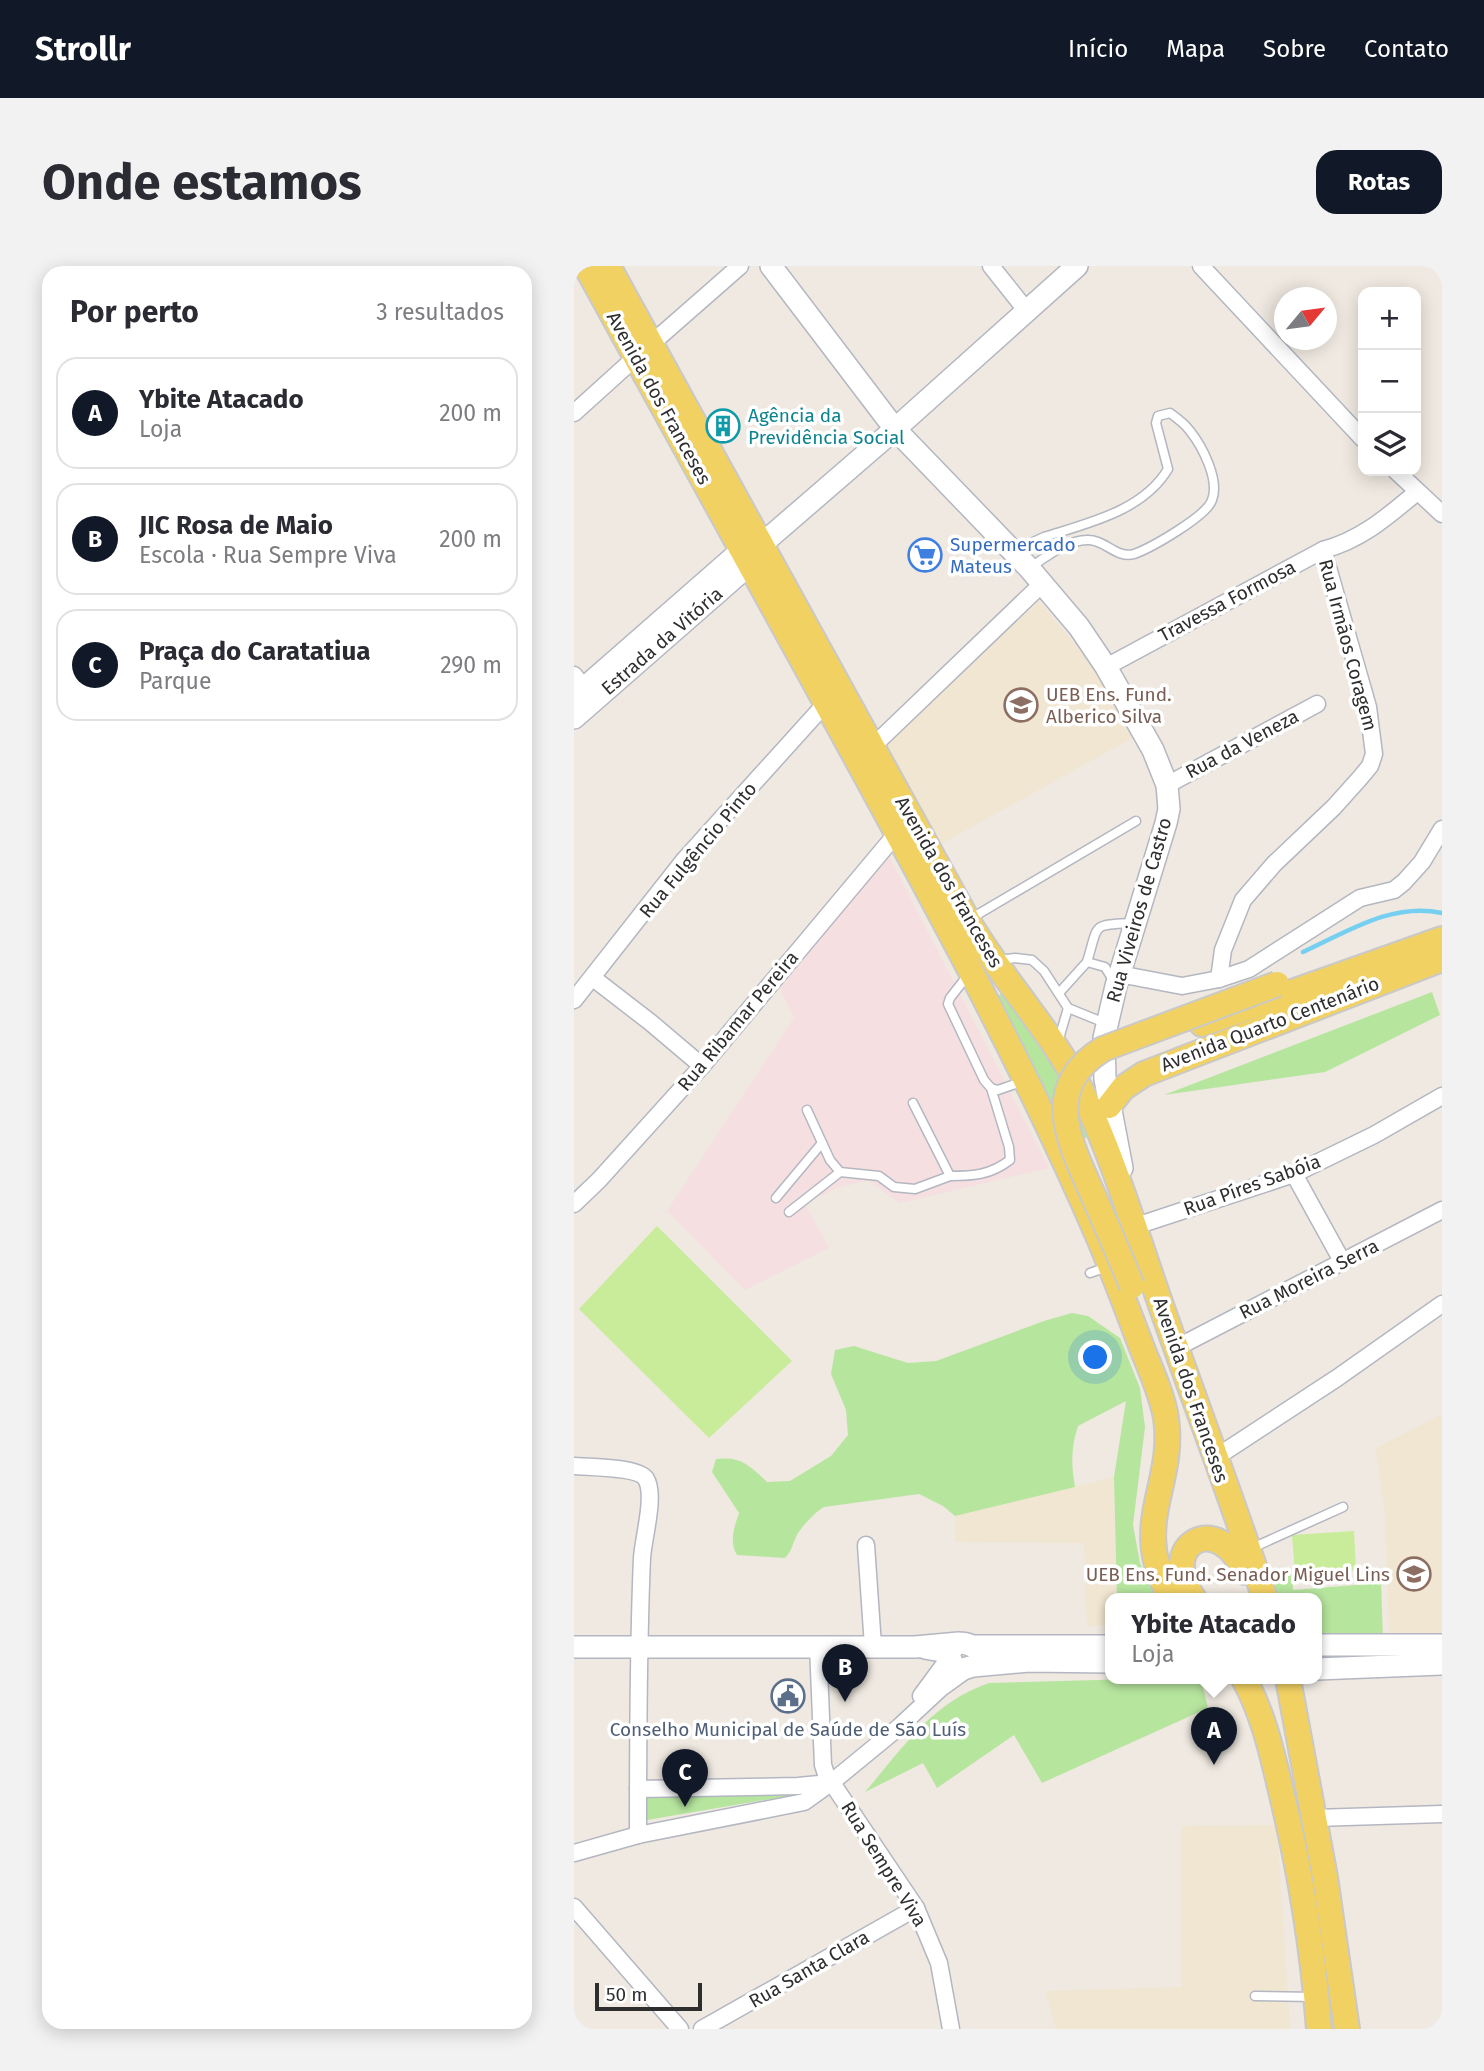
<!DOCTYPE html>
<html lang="pt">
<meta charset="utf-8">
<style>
:root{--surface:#fff;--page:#f2f2f3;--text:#2b2b33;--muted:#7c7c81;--line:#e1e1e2;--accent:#111827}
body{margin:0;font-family:"Fira Sans",sans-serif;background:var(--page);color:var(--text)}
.controls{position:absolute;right:21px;top:21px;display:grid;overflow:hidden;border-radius:14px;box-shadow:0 4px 18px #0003}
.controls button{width:63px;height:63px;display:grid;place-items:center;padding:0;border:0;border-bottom:2px solid var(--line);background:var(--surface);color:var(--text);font:35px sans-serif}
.compass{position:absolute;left:700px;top:21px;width:63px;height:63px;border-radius:50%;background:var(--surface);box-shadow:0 4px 18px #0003;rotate:61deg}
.scale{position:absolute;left:21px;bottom:18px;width:107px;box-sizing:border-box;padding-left:7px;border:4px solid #2e2e2e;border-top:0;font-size:19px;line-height:24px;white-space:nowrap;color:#2e2e2e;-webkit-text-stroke:5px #fff;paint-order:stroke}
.you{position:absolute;left:522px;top:1092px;width:24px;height:24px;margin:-18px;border:5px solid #fff;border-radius:50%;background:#1a73e8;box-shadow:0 0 0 10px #1a73e833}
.badge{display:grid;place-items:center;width:46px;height:46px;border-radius:50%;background:var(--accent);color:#fff;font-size:23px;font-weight:700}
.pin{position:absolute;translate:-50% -58px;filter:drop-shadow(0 2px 4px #0008)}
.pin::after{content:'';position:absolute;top:37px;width:24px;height:21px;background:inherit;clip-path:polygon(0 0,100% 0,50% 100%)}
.popup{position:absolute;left:531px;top:1327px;width:217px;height:91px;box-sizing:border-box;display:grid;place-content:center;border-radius:14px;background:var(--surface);filter:drop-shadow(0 2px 5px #0005);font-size:23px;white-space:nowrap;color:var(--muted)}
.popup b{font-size:26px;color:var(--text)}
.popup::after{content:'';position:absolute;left:50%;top:100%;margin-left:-14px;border:14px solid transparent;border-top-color:var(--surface)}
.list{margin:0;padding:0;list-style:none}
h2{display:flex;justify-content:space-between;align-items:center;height:91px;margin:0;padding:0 28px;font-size:30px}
h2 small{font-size:23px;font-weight:400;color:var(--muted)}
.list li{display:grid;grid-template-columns:46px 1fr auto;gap:21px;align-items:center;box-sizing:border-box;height:112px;margin:0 14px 14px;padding:0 14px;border:2px solid var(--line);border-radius:21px}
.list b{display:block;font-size:26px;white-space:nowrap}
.list p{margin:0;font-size:23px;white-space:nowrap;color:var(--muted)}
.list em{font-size:23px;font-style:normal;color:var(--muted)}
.icon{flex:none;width:38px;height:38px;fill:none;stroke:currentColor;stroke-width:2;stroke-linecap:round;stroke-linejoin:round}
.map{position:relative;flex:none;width:868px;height:1763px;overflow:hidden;border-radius:21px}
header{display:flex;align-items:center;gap:42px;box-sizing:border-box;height:98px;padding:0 35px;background:var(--accent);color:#fff}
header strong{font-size:33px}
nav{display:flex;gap:38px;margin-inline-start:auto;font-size:24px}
.intro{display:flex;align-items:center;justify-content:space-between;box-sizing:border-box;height:168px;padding:0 42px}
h1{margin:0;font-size:49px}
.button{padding:18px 32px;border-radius:21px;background:var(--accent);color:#fff;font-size:24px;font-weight:700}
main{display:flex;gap:42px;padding:0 42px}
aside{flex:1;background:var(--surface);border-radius:21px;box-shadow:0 4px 18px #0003}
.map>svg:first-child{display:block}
.education{fill:#f0e6d1}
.medical{fill:#f5dfe0}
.green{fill:#b6e59e}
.pitch{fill:#c9ec9a}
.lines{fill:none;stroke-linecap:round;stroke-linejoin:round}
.stream{stroke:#75cff0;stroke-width:4.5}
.lane-casing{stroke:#b4b7c1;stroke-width:11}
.street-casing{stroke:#b4b7c1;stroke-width:19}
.secondary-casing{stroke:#b4b7c1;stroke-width:24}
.primary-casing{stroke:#c9c9c9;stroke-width:28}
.lane{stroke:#fff;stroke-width:8}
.street{stroke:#fff;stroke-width:16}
.secondary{stroke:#fff;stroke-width:21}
.primary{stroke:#f2d163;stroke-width:24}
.primary-bridge-casing{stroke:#c9c9c9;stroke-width:28;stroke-linecap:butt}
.primary-bridge{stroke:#f2d163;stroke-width:24}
.labels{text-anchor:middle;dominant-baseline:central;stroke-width:7;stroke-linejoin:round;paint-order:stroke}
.street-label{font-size:19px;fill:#2e2e2e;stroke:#fff}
.culture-label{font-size:19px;fill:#0d838f;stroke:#fff;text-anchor:start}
.shop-label{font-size:19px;fill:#366cbe;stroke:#fff;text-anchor:start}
.education-label{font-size:19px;fill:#785e54;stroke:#fff;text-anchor:start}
.service-label{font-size:19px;fill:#4e5e75;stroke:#fff}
</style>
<header>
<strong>Strollr</strong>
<nav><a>Início</a><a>Mapa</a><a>Sobre</a><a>Contato</a></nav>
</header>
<div class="intro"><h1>Onde estamos</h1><a class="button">Rotas</a></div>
<main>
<aside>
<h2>Por perto<small>3 resultados</small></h2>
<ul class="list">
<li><span class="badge">A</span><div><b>Ybite Atacado</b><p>Loja</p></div><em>200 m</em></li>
<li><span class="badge">B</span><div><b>JIC Rosa de Maio</b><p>Escola · Rua Sempre Viva</p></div><em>200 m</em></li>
<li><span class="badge">C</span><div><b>Praça do Caratatiua</b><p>Parque</p></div><em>290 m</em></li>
</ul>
</aside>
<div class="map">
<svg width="868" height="1763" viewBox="0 0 868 1763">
<rect width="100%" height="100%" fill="#efe9e1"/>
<g class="education">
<polygon points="465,335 523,405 558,472 367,578 312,478"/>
<polygon points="868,1148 868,1368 815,1368 811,1248 802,1182"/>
<polygon points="540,1211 543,1333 537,1333 537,1359 513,1360 510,1277 381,1276 381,1250"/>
<polygon points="703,1559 716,1763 482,1763 471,1725 608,1721 608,1560"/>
</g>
<polygon class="medical" points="315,590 475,902 326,937 294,914 261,923 231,938 255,982 171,1024 93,945 220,752 204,718"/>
<g class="green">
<polygon points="858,726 866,749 751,806 590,829"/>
<polygon points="429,727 486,812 514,871 503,875 488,858 423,730"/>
<path d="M498 1047 514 1050 546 1072 566 1122 571 1161 559 1259 566 1297 582 1333H543L540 1211 552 1135 504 1160C497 1181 497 1199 501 1221L381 1250 369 1240 345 1228 250 1241C243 1244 225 1263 222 1271 217 1281 219 1283 211 1292L163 1289C155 1276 160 1261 165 1247L138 1206 142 1193C167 1190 175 1199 193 1216L216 1215 257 1190 274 1169 272 1144 257 1108 261 1084 280 1080 334 1097 362 1095 470 1055Z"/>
<polygon points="718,1303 719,1324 807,1317 809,1372 743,1369 743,1333 702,1333 693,1311"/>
<path d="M559 1413H627L634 1442 468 1517 440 1469 363 1522 349 1497 291 1526C329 1482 357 1437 415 1417Z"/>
<polygon points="72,1527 226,1528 73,1554"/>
</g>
<g class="pitch">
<polygon points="83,960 218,1095 135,1172 5,1043"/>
<polygon points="780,1265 782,1304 721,1309 718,1269"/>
</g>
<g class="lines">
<path class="stream" d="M729 686C773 666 818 636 868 647"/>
<defs>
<g id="lane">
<path d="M440 286C450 281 460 275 470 271 514 257 569 245 594 203L582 157 584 150 596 147C603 152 611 158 616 165 628 180 646 214 638 234 633 250 577 282 560 288 543 293 531 274 515 274 495 273 473 290 457 301"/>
<polyline points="396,653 562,555"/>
<polyline points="425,694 441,692 458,694 470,705 494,742 531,757"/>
<polyline points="394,709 376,732 374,738 410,814 417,822 424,824 450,815"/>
<path d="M539 714 531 701 513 696C525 657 517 659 558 657"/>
<polyline points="485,727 513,696"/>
<polyline points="484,776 494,742"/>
<path d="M339 837 376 910C400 910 416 909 436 894L435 881 417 822"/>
<polyline points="233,844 256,894 266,906 305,910 320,921 341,923 376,910"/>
<polyline points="202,932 248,877"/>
<polyline points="215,946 266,906"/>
<polyline points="516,1007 533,1001"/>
<polyline points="676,1283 769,1241"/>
<polyline points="681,1730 740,1731"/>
</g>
<g id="street">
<polyline points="417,0 452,44"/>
<polyline points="627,0 789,173"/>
<polyline points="77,78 166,0"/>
<polyline points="0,147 62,91"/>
<polyline points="822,205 868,248"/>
<path d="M532 401 749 284C787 274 813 251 843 226"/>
<polyline points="0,409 10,422"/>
<polyline points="298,481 469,317"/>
<polyline points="593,519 743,438"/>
<polyline points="545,708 608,720 645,713 675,703 786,632 820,624 830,616 848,596 868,563"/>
<polyline points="19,712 76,756 128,800"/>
<polyline points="645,713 649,684 669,634 700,598 760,541 786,512 796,500 800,488 794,441 749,284"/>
<polyline points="0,734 111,593 252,437"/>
<polyline points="720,908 768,995"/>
<polyline points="0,938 25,914 128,800 323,567"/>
<polyline points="559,961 720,908 800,869 868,830"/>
<polyline points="602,1082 868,944"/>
<polyline points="641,1192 763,1112 868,1038"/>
<path d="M0 1200C14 1201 65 1201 72 1213 82 1229 69 1273 68 1292 64 1384 64 1477 64 1569"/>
<polyline points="292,1279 299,1380"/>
<polyline points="244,1380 249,1499 252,1508 342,1642 365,1697 377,1763"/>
<polyline points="347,1430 375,1392"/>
<polyline points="64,1523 224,1520 256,1517"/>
<polyline points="741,1552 868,1548"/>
<polyline points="0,1587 64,1569 230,1536 258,1516 325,1461 367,1422 392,1404"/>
<polyline points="0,1641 106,1763"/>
<polyline points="128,1763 342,1642"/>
</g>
<g id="secondary">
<polyline points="197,0 321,163 455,302 505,361 532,401 579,484 593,519 595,543 592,557 542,720 530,772 531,813 548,902"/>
<polyline points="0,431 168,284 188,278 321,163 503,0"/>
<polyline points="0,452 176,298"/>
<polyline points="743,1379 868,1379"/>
<polyline points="0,1381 341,1381 385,1377"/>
<path d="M351 1382C358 1384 370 1383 375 1390 379 1397 378 1400 386 1404L399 1400 455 1395 537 1396"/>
<path d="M376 1386C381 1377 388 1375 398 1380H537"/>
<polyline points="743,1403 868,1398"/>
</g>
<g id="primary">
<path d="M12 0C95 152 179 304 262 455 355 625 448 794 525 972 540 1008 554 1045 568 1082 577 1105 588 1128 592 1152 602 1220 554 1260 598 1333"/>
<path d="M34 0 394 655C429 715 479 766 509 828 541 896 563 971 588 1042 622 1139 659 1235 691 1333"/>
<polyline points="628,758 868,673"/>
<polyline points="535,840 549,822 570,808 868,693"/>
<path d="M620 1333C582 1279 643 1243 671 1306"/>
<path d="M670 1413C689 1447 698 1487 707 1525 726 1603 739 1683 745 1763"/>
<polyline points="714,1413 751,1611 773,1763"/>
</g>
</defs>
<use href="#lane" class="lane-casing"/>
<use href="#street" class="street-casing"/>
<use href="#secondary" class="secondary-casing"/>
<use href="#primary" class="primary-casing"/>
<use href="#lane" class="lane"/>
<use href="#street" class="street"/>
<use href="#secondary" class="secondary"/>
<use href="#primary" class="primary"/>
<defs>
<path id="primary-bridge" d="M558 1020C546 990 533 961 520 931 496 877 466 822 529 783L703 718"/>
</defs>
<use href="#primary-bridge" class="primary-bridge-casing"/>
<use href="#primary-bridge" class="primary-bridge"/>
</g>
<defs>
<symbol id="building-ring" viewBox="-11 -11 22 22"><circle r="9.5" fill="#fff" stroke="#0f9aa8" stroke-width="1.5"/><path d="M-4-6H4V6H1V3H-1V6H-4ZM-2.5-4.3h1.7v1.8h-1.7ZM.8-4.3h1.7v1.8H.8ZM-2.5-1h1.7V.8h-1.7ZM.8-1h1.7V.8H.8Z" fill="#0f9aa8"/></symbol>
<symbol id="supermarket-ring" viewBox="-11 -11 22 22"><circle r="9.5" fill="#fff" stroke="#3f7fe0" stroke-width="1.5"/><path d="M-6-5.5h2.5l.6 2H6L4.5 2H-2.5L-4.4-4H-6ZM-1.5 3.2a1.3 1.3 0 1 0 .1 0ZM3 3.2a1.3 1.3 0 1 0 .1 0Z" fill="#3f7fe0"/></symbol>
<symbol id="school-ring" viewBox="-11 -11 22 22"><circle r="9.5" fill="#fff" stroke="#8d6e63" stroke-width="1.5"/><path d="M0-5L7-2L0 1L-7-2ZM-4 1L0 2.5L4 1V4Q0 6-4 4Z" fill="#8d6e63"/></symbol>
<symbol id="civic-ring" viewBox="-11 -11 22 22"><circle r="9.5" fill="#fff" stroke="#5c6f8a" stroke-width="1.5"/><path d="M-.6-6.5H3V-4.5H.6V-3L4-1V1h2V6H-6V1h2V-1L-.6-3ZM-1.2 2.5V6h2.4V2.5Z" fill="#5c6f8a"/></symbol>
</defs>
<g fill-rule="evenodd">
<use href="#building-ring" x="130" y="141" width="38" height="38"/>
<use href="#supermarket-ring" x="332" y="270" width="38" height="38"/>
<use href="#school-ring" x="428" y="420" width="38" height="38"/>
<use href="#school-ring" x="821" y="1289" width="38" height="38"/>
<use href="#civic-ring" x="195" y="1411" width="38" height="38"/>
</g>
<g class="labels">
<g class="street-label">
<text transform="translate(85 132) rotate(61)">Avenida dos Franceses</text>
<text transform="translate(653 335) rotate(-28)">Travessa Formosa</text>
<text transform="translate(88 375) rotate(-41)">Estrada da Vitória</text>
<text transform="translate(774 379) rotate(75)">Rua Irmãos Coragem</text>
<text transform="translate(668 478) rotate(-28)">Rua da Veneza</text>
<text transform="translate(124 584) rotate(-50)">Rua Fulgêncio Pinto</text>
<text transform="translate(375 616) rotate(60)">Avenida dos Franceses</text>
<text transform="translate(565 644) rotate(-74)">Rua Viveiros de Castro</text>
<text transform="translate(164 755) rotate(-50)">Rua Ribamar Pereira</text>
<text transform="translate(696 758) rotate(-21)">Avenida Quarto Centenário</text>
<text transform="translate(678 919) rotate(-20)">Rua Píres Sabóia</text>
<text transform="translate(735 1013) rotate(-27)">Rua Moreira Serra</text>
<text transform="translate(617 1124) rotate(71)">Avenida dos Franceses</text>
<text transform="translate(310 1598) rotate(58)">Rua Sempre Viva</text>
<text transform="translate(235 1703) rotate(-30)">Rua Santa Clara</text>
</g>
<g class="culture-label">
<text x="174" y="149">Agência da<tspan x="174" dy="22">Previdência Social</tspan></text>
</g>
<g class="shop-label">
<text x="376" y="278">Supermercado<tspan x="376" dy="22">Mateus</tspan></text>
</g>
<g class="education-label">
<text x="472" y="428">UEB Ens. Fund.<tspan x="472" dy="22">Alberico Silva</tspan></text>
<text x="816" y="1308" text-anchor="end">UEB Ens. Fund. Senador Miguel Lins</text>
</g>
<g class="service-label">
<text x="214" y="1463">Conselho Municipal de Saúde de São Luís</text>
</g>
</g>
</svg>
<div class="controls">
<button>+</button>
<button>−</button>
<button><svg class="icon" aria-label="layers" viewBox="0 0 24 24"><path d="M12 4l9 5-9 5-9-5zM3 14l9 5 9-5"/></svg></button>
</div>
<svg class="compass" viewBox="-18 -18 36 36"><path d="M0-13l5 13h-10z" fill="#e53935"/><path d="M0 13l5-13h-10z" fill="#7c7c81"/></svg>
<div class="scale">50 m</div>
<div class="you"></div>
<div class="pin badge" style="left:640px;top:1499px">A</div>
<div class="popup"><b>Ybite Atacado</b>Loja</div>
<div class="pin badge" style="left:271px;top:1436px">B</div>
<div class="pin badge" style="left:111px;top:1541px">C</div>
</div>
</main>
